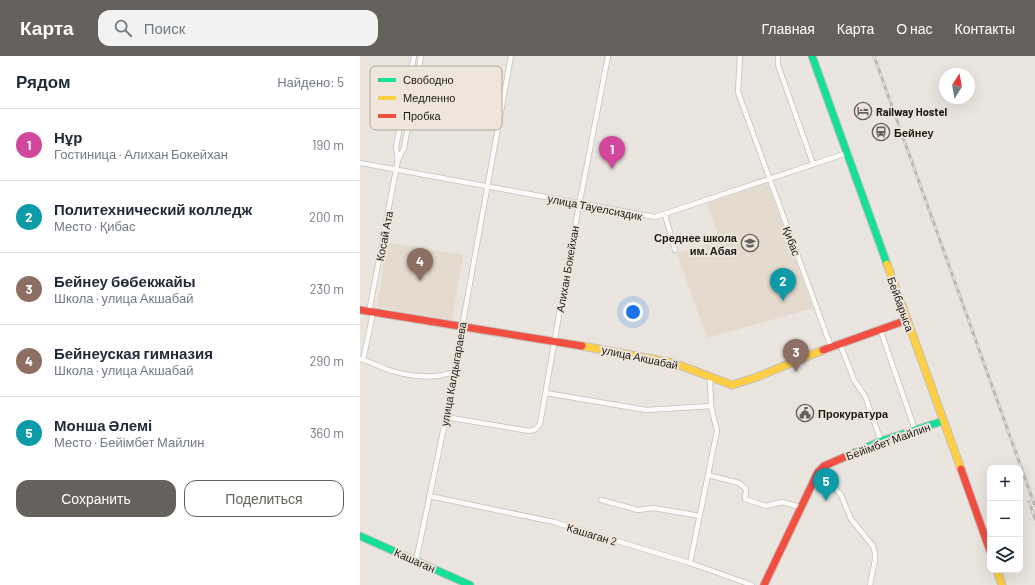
<!DOCTYPE html>
<html lang="ru">
<meta charset="utf-8">
<style>
:root{--surface:#fff;--page:#f2f2f3;--text:#1f2937;--muted:#747a83;--line:#e0e1e3;--accent:#65615c}
body{margin:0;font-family:Barlow,sans-serif;background:var(--page);color:var(--text)}
.controls{position:absolute;right:12px;bottom:12px;display:grid;overflow:hidden;border-radius:8px;box-shadow:0 4px 16px #0002}
.controls button{width:36px;height:36px;display:grid;place-items:center;padding:0;border:0;border-bottom:1px solid var(--line);background:var(--surface);color:var(--text);font:20px sans-serif}
.compass{position:absolute;left:579px;top:12px;width:36px;height:36px;border-radius:50%;background:var(--surface);box-shadow:0 4px 16px #0002;rotate:11deg}
.you{position:absolute;left:273px;top:256px;width:14px;height:14px;margin:-10px;border:3px solid #fff;border-radius:50%;background:#1a73e8;box-shadow:0 0 0 6px #1a73e833}
.badge{display:grid;place-items:center;width:26px;height:26px;border-radius:50%;background:var(--accent);color:#fff;font-size:13px;font-weight:700}
.pin{position:absolute;translate:-50% -33px;filter:drop-shadow(0 1px 2px #0008)}
.pin::after{content:'';position:absolute;top:21px;width:14px;height:12px;background:inherit;clip-path:polygon(0 0,100% 0,50% 100%)}
.list{margin:0;padding:0;list-style:none}
h2{display:flex;justify-content:space-between;align-items:center;height:52px;margin:0;padding:0 16px;font-size:17px}
h2 small{font-size:13px;font-weight:400;color:var(--muted)}
.list li{display:grid;grid-template-columns:26px 1fr auto;gap:12px;align-items:center;box-sizing:border-box;height:72px;padding:0 16px;border-top:1px solid var(--line)}
.list b{display:block;font-size:15px;white-space:nowrap}
.list p{margin:0;font-size:13px;white-space:nowrap;color:var(--muted)}
.list em{font-size:13px;font-style:normal;color:var(--muted)}
.actions{display:flex;gap:8px;padding:12px 16px}
.actions a{flex:1;padding:9px 0;border:1px solid var(--accent);border-radius:12px;text-align:center;font-size:14px;color:var(--accent)}
.actions .main{background:var(--accent);color:#fff}
.icon{flex:none;width:22px;height:22px;fill:none;stroke:currentColor;stroke-width:2;stroke-linecap:round;stroke-linejoin:round}
.map{position:relative;flex:none;width:675px;height:529px;overflow:hidden}
header{display:flex;align-items:center;gap:24px;box-sizing:border-box;height:56px;padding:0 20px;background:var(--accent);color:#fff}
header strong{font-size:19px}
nav{display:flex;gap:22px;margin-inline-start:auto;font-size:14px}
.search{width:280px;height:36px;background:var(--page);display:flex;align-items:center;gap:10px;box-sizing:border-box;padding:0 14px;border-radius:12px;color:var(--muted);font-size:15px}
main{display:flex}
aside{flex:1;background:var(--surface)}
.map>svg:first-child{display:block}
.built{fill:#e5dace}
.lines{fill:none;stroke-linecap:round;stroke-linejoin:round}
.street-casing{stroke:#c5c0bc;stroke-width:6}
.fast-casing{stroke:#c5c0bc;stroke-width:9}
.slow-casing{stroke:#c5c0bc;stroke-width:9}
.jam-casing{stroke:#c5c0bc;stroke-width:9}
.street{stroke:#fcfbfa;stroke-width:4.5}
.fast{stroke:#16e098;stroke-width:7}
.slow{stroke:#ffcf43;stroke-width:7}
.jam{stroke:#f24e42;stroke-width:7}
.rail-casing{stroke:#bab9b7;stroke-width:3}
.rail{stroke:#efe5da;stroke-width:1.5;stroke-dasharray:4.5;stroke-linecap:butt}
.labels{text-anchor:middle;dominant-baseline:central;stroke-width:4;stroke-linejoin:round;paint-order:stroke}
.poi-label{font-size:11px;font-weight:bold;fill:#1d1a16;stroke:#efe5da;text-anchor:start}
.street-label{font-size:11px;fill:#1d1a16;stroke:#efe5da}
.key{fill:#efe5da;stroke:#b0a89f;stroke-width:1}
.key-label{font-size:11px;fill:#1d1a16}
</style>
<header>
<strong>Карта</strong>
<div class="search"><svg class="icon" aria-label="search" viewBox="0 0 24 24"><circle cx="10" cy="10" r="6"/><path d="M15 15l6 6"/></svg>Поиск</div>
<nav><a>Главная</a><a>Карта</a><a>О нас</a><a>Контакты</a></nav>
</header>
<main>
<aside>
<h2>Рядом<small>Найдено: 5</small></h2>
<ul class="list">
<li><span class="badge" style="background:#d1479c">1</span><div><b>Нұр</b><p>Гостиница · Алихан Бокейхан</p></div><em>190 m</em></li>
<li><span class="badge" style="background:#0f9aa8">2</span><div><b>Политехнический колледж</b><p>Место · Қибас</p></div><em>200 m</em></li>
<li><span class="badge" style="background:#8d6e63">3</span><div><b>Бейнеу бөбекжайы</b><p>Школа · улица Акшабай</p></div><em>230 m</em></li>
<li><span class="badge" style="background:#8d6e63">4</span><div><b>Бейнеуская гимназия</b><p>Школа · улица Акшабай</p></div><em>290 m</em></li>
<li><span class="badge" style="background:#0f9aa8">5</span><div><b>Монша Әлемі</b><p>Место · Бейімбет Майлин</p></div><em>360 m</em></li>
</ul>
<div class="actions"><a class="main">Сохранить</a><a>Поделиться</a></div>
</aside>
<div class="map">
<svg width="675" height="529" viewBox="0 0 675 529">
<rect width="100%" height="100%" fill="#eae5df"/>
<g class="built">
<polygon points="407,127 453,252 347,282 317,197 360,184 347,148"/>
<polygon points="27,186 103,199 92,264 17,251"/>
</g>
<g class="lines">
<defs>
<g id="street">
<polyline points="380,0 378,36 471,291"/>
<polyline points="418,0 418,9 453,108"/>
<polyline points="38,104 36,91 54,0"/>
<polyline points="0,107 295,161 487,97"/>
<polyline points="305,159 315,194"/>
<polyline points="9,256 36,114 38,104 44,92 61,0"/>
<polyline points="520,273 555,374"/>
<polyline points="480,288 494,324 505,340 521,385"/>
<path d="M0 303C9 305 18 310 26 313 46 320 73 324 93 316"/>
<polyline points="3,304 13,257"/>
<polyline points="186,337 286,354 351,350"/>
<polyline points="85,361 169,375 176,373 180,368 211,191 248,0"/>
<polyline points="464,410 469,424 481,439 491,463 513,490 515,497 515,504 510,529"/>
<polyline points="348,419 379,427 386,433 385,443 406,450 422,446 440,451"/>
<polyline points="69,440 194,466 330,507 392,529"/>
<polyline points="241,444 278,454 294,452 340,460"/>
<polyline points="56,505 84,371 151,0"/>
<polyline points="330,507 357,375 351,350 350,322"/>
</g>
<g id="fast">
<polyline points="452,0 527,208"/>
<polyline points="494,397 521,385 583,365"/>
<polyline points="0,480 110,529"/>
</g>
<g id="slow">
<polyline points="527,208 601,413"/>
<polyline points="222,290 314,307 372,329 397,321 463,294"/>
<polyline points="637,514 642,529"/>
</g>
<g id="jam">
<polyline points="0,254 222,290"/>
<polyline points="463,294 547,264"/>
<polyline points="601,413 630,495"/>
<polyline points="404,529 458,416 464,410 494,397"/>
</g>
</defs>
<use href="#street" class="street-casing"/>
<use href="#fast" class="fast-casing"/>
<use href="#slow" class="slow-casing"/>
<use href="#jam" class="jam-casing"/>
<use href="#street" class="street"/>
<use href="#fast" class="fast"/>
<use href="#slow" class="slow"/>
<use href="#jam" class="jam"/>
<defs>
<g id="rail">
<polyline points="514,0 675,450"/>
<polyline points="669,446 675,463"/>
</g>
</defs>
<use href="#rail" class="rail-casing"/>
<use href="#rail" class="rail"/>
</g>
<defs>
<symbol id="hotel-ring" viewBox="-11 -11 22 22"><circle r="9.5" fill="#efe5da" stroke="#65615c" stroke-width="1.5"/><path d="M-6-4.5h1.5V1H6V5H4.5V3h-9V5H-6ZM-4 0a1.8 1.8 0 1 1 3.6 0ZM.5 0V-2.5h3Q6-2.5 6 0Z" fill="#65615c"/></symbol>
<symbol id="station-ring" viewBox="-11 -11 22 22"><circle r="9.5" fill="#efe5da" stroke="#65615c" stroke-width="1.5"/><path d="M-3-6H3Q5-6 5-4V2Q5 4 3 4L4.5 6H3L1.5 4h-3L-3 6H-4.5L-3 4Q-5 4-5 2V-4Q-5-6-3-6ZM-3.5-4v3h7v-3ZM-3.5 1v1.5H-2V1ZM2 1v1.5H3.5V1Z" fill="#65615c"/></symbol>
<symbol id="school-ring" viewBox="-11 -11 22 22"><circle r="9.5" fill="#efe5da" stroke="#65615c" stroke-width="1.5"/><path d="M0-5L7-2L0 1L-7-2ZM-4 1L0 2.5L4 1V4Q0 6-4 4Z" fill="#65615c"/></symbol>
<symbol id="civic-ring" viewBox="-11 -11 22 22"><circle r="9.5" fill="#efe5da" stroke="#65615c" stroke-width="1.5"/><path d="M-.6-6.5H3V-4.5H.6V-3L4-1V1h2V6H-6V1h2V-1L-.6-3ZM-1.2 2.5V6h2.4V2.5Z" fill="#65615c"/></symbol>
</defs>
<g fill-rule="evenodd">
<use href="#hotel-ring" x="493" y="45" width="20" height="20"/>
<use href="#station-ring" x="511" y="66" width="20" height="20"/>
<use href="#school-ring" x="380" y="177" width="20" height="20"/>
<use href="#civic-ring" x="435" y="347" width="20" height="20"/>
</g>
<g class="labels">
<g class="poi-label">
<text x="516" y="55">Railway Hostel</text>
<text x="534" y="76">Бейнеу</text>
<text x="377" y="181" text-anchor="end">Среднее школа<tspan x="377" dy="13">им. Абая</tspan></text>
<text x="458" y="357">Прокуратура</text>
</g>
<g class="street-label">
<text transform="translate(235 151) rotate(11)">улица Тауелсиздик</text>
<text transform="translate(24 180) rotate(-79)">Косай Ата</text>
<text transform="translate(432 185) rotate(70)">Қибас</text>
<text transform="translate(207 213) rotate(-80)">Алихан Бокейхан</text>
<text transform="translate(541 248) rotate(70)">Бейбарыса</text>
<text transform="translate(280 301) rotate(12)">улица Акшабай</text>
<text transform="translate(93 318) rotate(-80)">улица Калдыгараева</text>
<text transform="translate(528 385) rotate(-20)">Бейімбет Майлин</text>
<text transform="translate(232 478) rotate(17)">Кашаган 2</text>
<text transform="translate(55 504) rotate(24)">Кашаган</text>
</g>
</g>
<rect x="10" y="10" width="132" height="64" rx="6" class="key"/>
<rect x="18" y="22" width="18" height="4" fill="#16e098"/>
<rect x="18" y="40" width="18" height="4" fill="#ffcf43"/>
<rect x="18" y="58" width="18" height="4" fill="#f24e42"/>
<g class="key-label">
<text x="43" y="28">Свободно</text>
<text x="43" y="46">Медленно</text>
<text x="43" y="64">Пробка</text>
</g>
</svg>
<div class="controls">
<button>+</button>
<button>−</button>
<button><svg class="icon" aria-label="layers" viewBox="0 0 24 24"><path d="M12 4l9 5-9 5-9-5zM3 14l9 5 9-5"/></svg></button>
</div>
<svg class="compass" viewBox="-18 -18 36 36"><path d="M0-13l5 13h-10z" fill="#e53935"/><path d="M0 13l5-13h-10z" fill="#747a83"/></svg>
<div class="you"></div>
<div class="pin badge" style="left:252px;top:113px;background:#d1479c">1</div>
<div class="pin badge" style="left:423px;top:245px;background:#0f9aa8">2</div>
<div class="pin badge" style="left:436px;top:316px;background:#8d6e63">3</div>
<div class="pin badge" style="left:60px;top:225px;background:#8d6e63">4</div>
<div class="pin badge" style="left:466px;top:445px;background:#0f9aa8">5</div>
</div>
</main>
